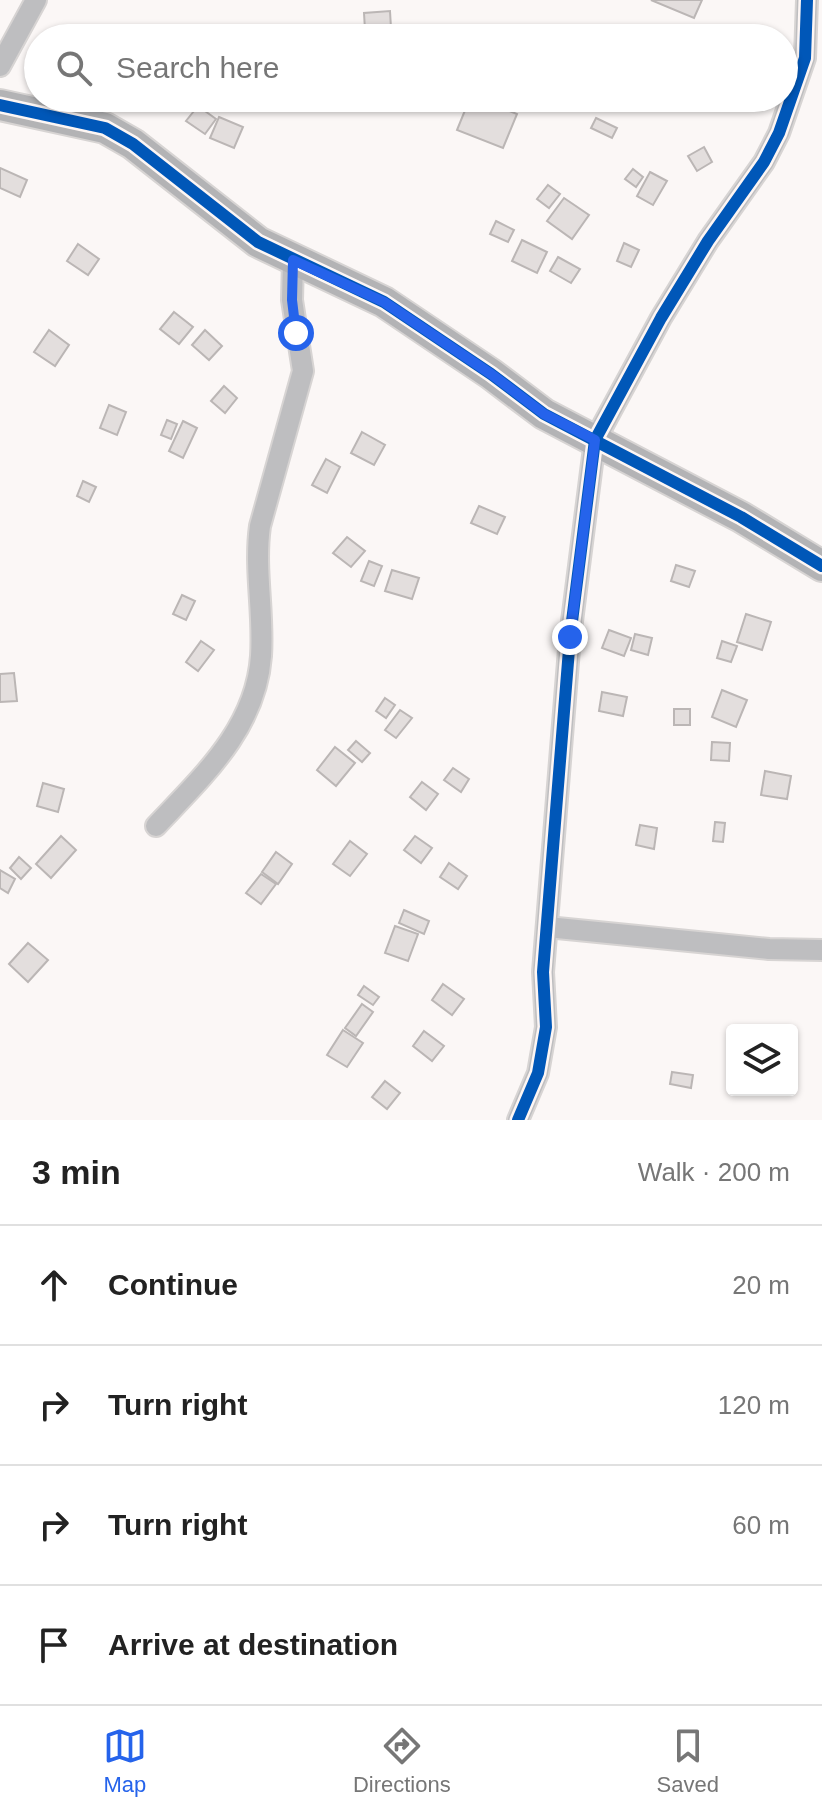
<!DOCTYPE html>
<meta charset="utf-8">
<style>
:root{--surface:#fff;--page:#f6f6f6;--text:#222;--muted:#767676;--line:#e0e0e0;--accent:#2563eb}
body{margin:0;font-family:Helvetica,sans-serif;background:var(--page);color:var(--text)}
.controls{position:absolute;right:24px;bottom:24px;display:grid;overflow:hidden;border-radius:8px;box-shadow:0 2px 6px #0004}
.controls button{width:72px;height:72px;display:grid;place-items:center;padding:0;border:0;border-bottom:2px solid var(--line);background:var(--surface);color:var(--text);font:40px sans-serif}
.stop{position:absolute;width:24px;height:24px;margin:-18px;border:6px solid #2563eb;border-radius:50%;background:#fff}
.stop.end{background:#2563eb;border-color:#fff;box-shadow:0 2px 8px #0008}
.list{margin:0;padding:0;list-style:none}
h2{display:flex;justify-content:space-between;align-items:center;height:104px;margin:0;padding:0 32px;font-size:34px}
h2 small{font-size:26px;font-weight:400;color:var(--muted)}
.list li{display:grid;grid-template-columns:52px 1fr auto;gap:24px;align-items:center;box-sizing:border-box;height:120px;padding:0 32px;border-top:2px solid var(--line)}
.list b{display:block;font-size:30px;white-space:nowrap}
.list em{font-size:26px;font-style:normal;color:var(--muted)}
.icon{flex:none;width:44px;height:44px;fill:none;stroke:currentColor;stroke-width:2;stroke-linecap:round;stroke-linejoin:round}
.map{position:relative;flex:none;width:822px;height:1120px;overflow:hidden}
.search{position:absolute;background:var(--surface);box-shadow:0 2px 6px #0004;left:24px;right:24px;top:24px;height:88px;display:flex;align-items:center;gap:20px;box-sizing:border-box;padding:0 28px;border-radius:44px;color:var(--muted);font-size:30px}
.sheet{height:584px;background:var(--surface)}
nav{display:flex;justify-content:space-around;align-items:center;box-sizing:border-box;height:112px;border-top:2px solid var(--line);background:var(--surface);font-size:22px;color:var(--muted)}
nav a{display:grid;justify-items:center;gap:4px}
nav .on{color:var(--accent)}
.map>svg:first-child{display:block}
.building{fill:#e3dedd;stroke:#bbb6b5;stroke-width:2}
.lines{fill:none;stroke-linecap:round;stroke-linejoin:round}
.street-casing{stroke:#d7d4d3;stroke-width:24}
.secondary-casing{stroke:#d7d4d3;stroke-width:34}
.street{stroke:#bebec0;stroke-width:20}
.secondary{stroke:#b3b3b5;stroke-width:30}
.cycleway-casing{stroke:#fdf6f4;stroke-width:17}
.cycleway{stroke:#0057b8;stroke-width:12}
.route{stroke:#2563eb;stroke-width:10}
</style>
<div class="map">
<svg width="822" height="1120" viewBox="0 0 822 1120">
<rect width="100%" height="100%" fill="#fbf7f6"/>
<g class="building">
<polygon points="651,0 702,0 694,18"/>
<polygon points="390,11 391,28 365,30 364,13"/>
<polygon points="350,98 375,98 373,107 350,101"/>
<polygon points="470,98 478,98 517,114 503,148 457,130"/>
<polygon points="198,106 216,119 205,134 186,121"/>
<polygon points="219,117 243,127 234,148 210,138"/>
<polygon points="596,118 617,128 612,138 591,128"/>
<polygon points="704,147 712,162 697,171 688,156"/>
<polygon points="0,168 27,180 20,197 0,188"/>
<polygon points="633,169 643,177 636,187 625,179"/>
<polygon points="650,172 667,181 653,205 637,196"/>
<polygon points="548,185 560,194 549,208 537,199"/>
<polygon points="564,198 589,215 572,239 547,221"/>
<polygon points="496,221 514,230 508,242 490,234"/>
<polygon points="522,240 547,252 537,273 512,261"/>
<polygon points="624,243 639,250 631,267 617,261"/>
<polygon points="78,244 99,259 88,275 67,261"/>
<polygon points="558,257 580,269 571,283 550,271"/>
<polygon points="174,312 193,327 179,344 160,329"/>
<polygon points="49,330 69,345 55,366 34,352"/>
<polygon points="205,330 222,346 209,360 192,345"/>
<polygon points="224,386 237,398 225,413 211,401"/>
<polygon points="109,405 126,412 117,435 100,428"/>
<polygon points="167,420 177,424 171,439 161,435"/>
<polygon points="183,421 197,428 183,458 169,451"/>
<polygon points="362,432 385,445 374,465 351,453"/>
<polygon points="326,459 340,467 327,493 312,485"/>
<polygon points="83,481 96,487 89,502 77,496"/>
<polygon points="479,506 505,517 497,534 471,523"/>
<polygon points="347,537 365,551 351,567 333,553"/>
<polygon points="369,561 382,566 374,586 361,581"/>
<polygon points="676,565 695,571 689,587 671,581"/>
<polygon points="392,570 419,578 412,599 385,591"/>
<polygon points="182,595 195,601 186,620 173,614"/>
<polygon points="746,614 771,622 762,650 737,642"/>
<polygon points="609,630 631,638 624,656 602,648"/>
<polygon points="635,634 652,638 648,655 631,650"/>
<polygon points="201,641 214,650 198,671 186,662"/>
<polygon points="722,641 737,646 731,662 717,658"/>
<polygon points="14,673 17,701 0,702 0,674"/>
<polygon points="722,690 747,700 736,727 712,717"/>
<polygon points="602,692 627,697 623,716 599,711"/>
<polygon points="385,698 395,705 386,718 376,711"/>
<rect x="674" y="709" width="16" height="16"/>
<polygon points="400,710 412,718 396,738 385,730"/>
<polygon points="356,741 370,753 362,762 348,750"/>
<polygon points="712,742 730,743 729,761 711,760"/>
<polygon points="335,747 355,763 336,786 317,770"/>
<polygon points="453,768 469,779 461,792 444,780"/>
<polygon points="765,771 791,776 787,799 761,795"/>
<polygon points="422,782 438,794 426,810 410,797"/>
<polygon points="43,783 64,789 58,812 37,806"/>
<polygon points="715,822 725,823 723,842 713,841"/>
<polygon points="640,825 657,828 654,849 636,845"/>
<polygon points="61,836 76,850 51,878 36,864"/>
<polygon points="415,836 432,848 421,863 404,850"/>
<polygon points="350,841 367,854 350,876 333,864"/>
<polygon points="276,852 292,864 278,884 262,872"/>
<polygon points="19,857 31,868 21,879 10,868"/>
<polygon points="449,863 467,876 458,889 440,877"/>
<polygon points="0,870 15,879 8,893 0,888"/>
<polygon points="261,874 276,884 261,904 246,893"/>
<polygon points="404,910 429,921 424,934 399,923"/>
<polygon points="395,926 418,934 408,961 385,953"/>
<polygon points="28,943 48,960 28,982 9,964"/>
<polygon points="443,984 464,999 452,1015 432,1000"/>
<polygon points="364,986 379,997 373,1005 358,995"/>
<polygon points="362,1004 373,1012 356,1036 345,1028"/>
<polygon points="343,1030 363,1043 347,1067 327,1055"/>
<polygon points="424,1031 444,1046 432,1061 413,1046"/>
<polygon points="672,1072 693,1075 691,1088 670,1084"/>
<polygon points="385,1081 400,1093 387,1109 372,1097"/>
</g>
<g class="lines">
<defs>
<g id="street">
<polyline points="0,66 36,0"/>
<path d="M156 826C203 776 256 728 261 656 264 612 254 569 260 526L303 371 292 300 293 260"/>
<polyline points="547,927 769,949 822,950"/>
<polyline points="518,1120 538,1073 546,1027 543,972 570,637 595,440 661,318 708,241 764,162 779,133 805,58 807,0"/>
</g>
<polyline id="secondary" points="0,105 105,128 133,144 258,242 384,302 491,374 544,414 741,517 822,566"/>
</defs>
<use href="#street" class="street-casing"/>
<use href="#secondary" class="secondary-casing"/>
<use href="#street" class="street"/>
<use href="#secondary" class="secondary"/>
<defs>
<g id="cycleway">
<polyline points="0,105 105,128 133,144 258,242 384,302 491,374 544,414 741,517 822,566"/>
<polyline points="518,1120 538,1073 546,1027 543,972 570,637 595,440 661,318 708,241 764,162 779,133 805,58 807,0"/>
</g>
</defs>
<use href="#cycleway" class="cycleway-casing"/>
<use href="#cycleway" class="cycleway"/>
</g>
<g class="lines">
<polyline class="route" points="296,333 292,300 293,260 384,302 491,374 544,414 595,440 570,637"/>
</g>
</svg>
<div class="controls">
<button><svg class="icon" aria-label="layers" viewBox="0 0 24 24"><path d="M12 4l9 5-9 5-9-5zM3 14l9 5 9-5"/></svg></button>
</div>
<div class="stop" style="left:296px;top:333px"></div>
<div class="stop end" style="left:570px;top:637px"></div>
<div class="search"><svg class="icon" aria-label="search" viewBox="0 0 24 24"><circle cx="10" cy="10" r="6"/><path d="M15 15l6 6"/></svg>Search here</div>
</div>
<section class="sheet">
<h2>3 min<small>Walk · 200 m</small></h2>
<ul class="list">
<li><svg class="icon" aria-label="ahead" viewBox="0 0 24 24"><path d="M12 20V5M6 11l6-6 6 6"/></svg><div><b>Continue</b></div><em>20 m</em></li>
<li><svg class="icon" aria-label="right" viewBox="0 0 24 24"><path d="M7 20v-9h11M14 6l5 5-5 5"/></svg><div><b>Turn right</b></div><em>120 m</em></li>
<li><svg class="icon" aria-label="right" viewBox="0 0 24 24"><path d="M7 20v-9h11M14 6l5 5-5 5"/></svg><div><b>Turn right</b></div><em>60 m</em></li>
<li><svg class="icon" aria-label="arrive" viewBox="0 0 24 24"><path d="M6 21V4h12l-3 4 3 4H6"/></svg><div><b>Arrive at destination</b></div></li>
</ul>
</section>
<nav>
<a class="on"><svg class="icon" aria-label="map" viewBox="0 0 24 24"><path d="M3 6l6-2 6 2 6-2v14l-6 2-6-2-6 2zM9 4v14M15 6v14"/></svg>Map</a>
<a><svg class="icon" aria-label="directions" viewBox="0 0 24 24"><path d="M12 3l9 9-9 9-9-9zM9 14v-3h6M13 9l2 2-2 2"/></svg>Directions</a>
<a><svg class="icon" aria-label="saved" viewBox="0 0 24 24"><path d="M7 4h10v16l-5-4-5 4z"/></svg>Saved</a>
</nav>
